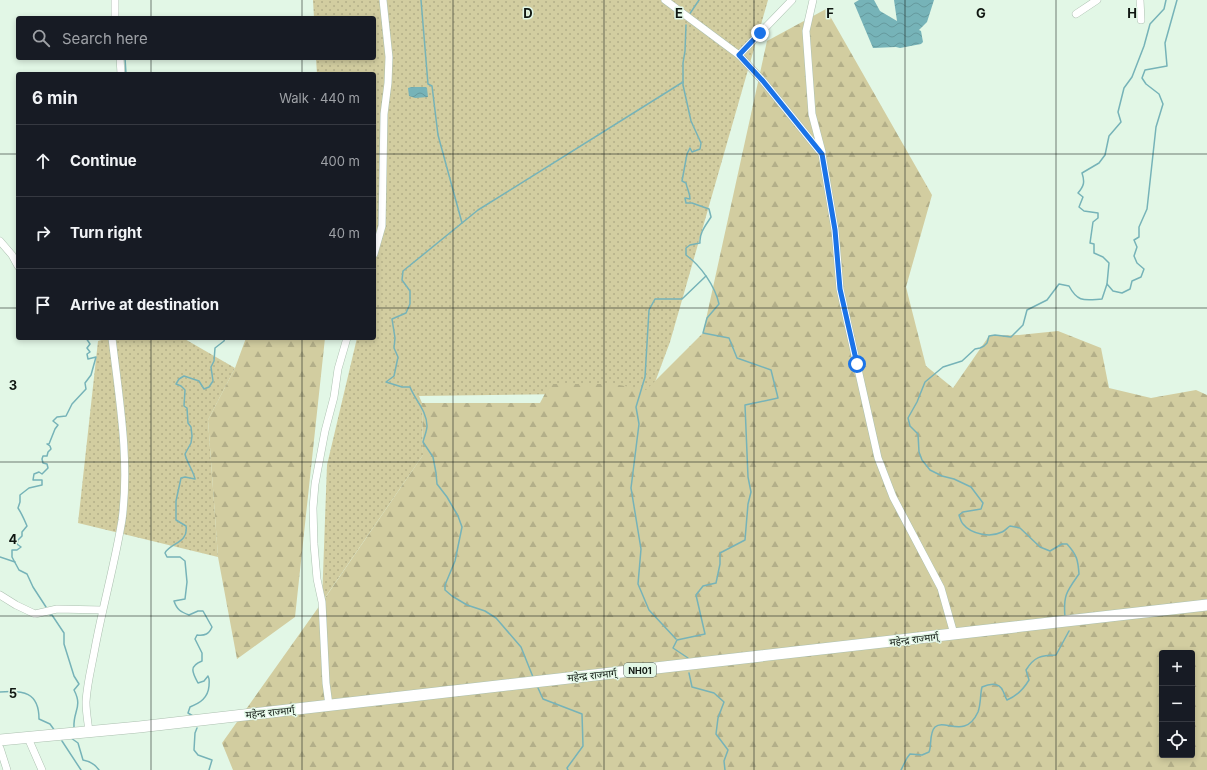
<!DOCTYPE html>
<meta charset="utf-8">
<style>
:root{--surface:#171b24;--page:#20242c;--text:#f1f3f6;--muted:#9ea1a6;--line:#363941}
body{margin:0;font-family:Inter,"Noto Sans Devanagari",sans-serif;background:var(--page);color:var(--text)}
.controls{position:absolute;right:12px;bottom:12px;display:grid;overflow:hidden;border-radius:4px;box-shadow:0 2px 6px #0003}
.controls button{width:36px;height:36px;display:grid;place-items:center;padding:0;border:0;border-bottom:1px solid var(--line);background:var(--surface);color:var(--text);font:20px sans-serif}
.stop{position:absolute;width:12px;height:12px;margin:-9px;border:3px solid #1a73e8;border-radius:50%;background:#fff}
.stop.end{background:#1a73e8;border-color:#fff;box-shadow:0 1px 4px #0008}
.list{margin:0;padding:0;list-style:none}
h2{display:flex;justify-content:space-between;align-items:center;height:52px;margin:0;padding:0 16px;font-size:17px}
h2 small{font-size:13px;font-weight:400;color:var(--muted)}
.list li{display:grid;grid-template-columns:26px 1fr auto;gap:12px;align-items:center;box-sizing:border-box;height:72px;padding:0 16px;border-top:1px solid var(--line)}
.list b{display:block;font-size:15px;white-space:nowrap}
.list em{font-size:13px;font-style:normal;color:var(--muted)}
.icon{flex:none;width:22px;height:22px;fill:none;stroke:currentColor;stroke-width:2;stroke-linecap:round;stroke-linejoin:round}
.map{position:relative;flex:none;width:1207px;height:770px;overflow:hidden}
.search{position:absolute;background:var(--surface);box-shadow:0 2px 6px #0003;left:16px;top:16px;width:360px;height:44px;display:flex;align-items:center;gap:10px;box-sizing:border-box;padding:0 14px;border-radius:4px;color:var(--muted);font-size:15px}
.panel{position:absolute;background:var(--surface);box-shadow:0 2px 6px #0003;left:16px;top:72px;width:360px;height:268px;border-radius:4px}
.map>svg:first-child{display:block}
.grass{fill:url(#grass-dots)}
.forest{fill:url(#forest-firs);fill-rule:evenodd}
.water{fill:url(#water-waves)}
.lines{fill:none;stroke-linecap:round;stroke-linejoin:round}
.stream{stroke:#76b3b8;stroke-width:1.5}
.minor-casing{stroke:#acc0b0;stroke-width:8}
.highway-casing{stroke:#acc0b0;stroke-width:12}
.minor{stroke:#fff;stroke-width:7}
.highway{stroke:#fff;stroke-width:11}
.route{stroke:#1a73e8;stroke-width:5}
.grid{fill:none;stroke:#101712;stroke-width:1;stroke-opacity:0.55}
.labels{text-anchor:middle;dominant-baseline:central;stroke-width:3;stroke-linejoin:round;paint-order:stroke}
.shield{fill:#e2f7e6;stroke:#4f5a52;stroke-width:1}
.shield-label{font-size:9px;font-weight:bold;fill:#101712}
.street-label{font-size:10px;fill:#101712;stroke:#e2f7e6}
.grid-label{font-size:13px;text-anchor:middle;font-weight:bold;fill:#101712;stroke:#e2f7e6;stroke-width:3;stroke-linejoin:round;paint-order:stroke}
</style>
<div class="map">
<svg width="1207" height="770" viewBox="0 0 1207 770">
<defs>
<pattern id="grass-dots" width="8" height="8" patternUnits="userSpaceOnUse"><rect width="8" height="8" fill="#d2cda0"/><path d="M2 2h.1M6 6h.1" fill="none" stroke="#b3af89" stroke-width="1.8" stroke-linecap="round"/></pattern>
<pattern id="forest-firs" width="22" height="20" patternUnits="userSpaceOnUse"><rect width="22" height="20" fill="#d2cda0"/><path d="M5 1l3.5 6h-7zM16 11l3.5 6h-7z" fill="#b3af89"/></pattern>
<pattern id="water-waves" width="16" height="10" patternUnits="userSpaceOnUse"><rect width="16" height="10" fill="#76b3b8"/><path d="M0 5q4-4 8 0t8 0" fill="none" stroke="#65999d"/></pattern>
</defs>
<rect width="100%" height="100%" fill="#e2f7e6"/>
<g class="grass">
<polygon points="313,0 768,0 670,342 651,393 419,396 422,403 423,455 322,602 327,465 357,338 374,338 374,74 317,74 316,58 374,58 374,18 314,18"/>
<polygon points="108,338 183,338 235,368 208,420 218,557 78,523 98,341"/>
</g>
<g class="forest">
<path d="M826 9 932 195 906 287 926 366 953 388 989 336 1019 335 1058 331 1101 348 1109 388 1151 398 1196 390 1207 395V770H233L222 743 325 598 423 455 422 403H540L550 384H614L646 390 703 333 767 41ZM1162 653H1192V755H1162Z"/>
<polygon points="246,338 325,338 295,617 237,659 218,557 208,420 235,368"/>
</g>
<g class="water">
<polygon points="859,0 874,0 880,11 897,21 894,0 934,0 927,22 919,30 921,31 923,42 921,44 900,48 896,47 873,48 854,3"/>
<polygon points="411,87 426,87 427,88 428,97 415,98 409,96 408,88"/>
</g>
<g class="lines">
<g class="stream">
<polyline points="421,0 428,84 432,86 438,135 462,223"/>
<polyline points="689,15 699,0"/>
<polyline points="121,17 121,18"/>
<path d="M686 25 685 51 683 63V85L691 121 701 143 700 149 692 152 690 148 687 154 682 181 686 183C687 189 690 193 690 199L685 198 686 203H692L709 209 711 217C706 225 699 233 700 243L690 245 686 248V255C701 266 715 286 719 304L707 318 703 333 729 338 737 358 771 370 778 398 745 405 748 477 751 492 748 504 745 540 720 553V564L716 583 703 586 696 595 705 634 677 640 673 648 688 658"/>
<polyline points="125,58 126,74"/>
<path d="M1107 284 1109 263 1103 257 1094 253V244L1090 243 1093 222 1098 218V213L1084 211 1079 207 1083 197 1078 193C1084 186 1085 182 1082 173L1099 163 1105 155 1109 136 1121 122 1118 112 1124 88 1132 77 1144 46 1150 24 1164 9 1166 0"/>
<polyline points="0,557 15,562"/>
<path d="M46 607 33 587 27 574 19 570 12 557V550H17L21 547 17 544 18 540 22 536V532L27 526C24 519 22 514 18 508L20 502V495L29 488 42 485V480H33L34 474 39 472 42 474 48 468 47 464 43 463 42 459 43 456H47L48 452 51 449 50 446 47 444H49L55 429 58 425 53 421 57 417 66 416 72 404 86 389 85 383 91 375 96 357 88 359 87 354 90 352 87 348 90 344 86 338"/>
<path d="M50 615H52L64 633V644L74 676 79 684 74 690C83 707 73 711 74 727L73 728"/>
<path d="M1065 617C1063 595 1067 591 1079 574 1078 560 1077 555 1067 544H1062L1050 551 1040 547 1020 528 1010 526C1007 528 1005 531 1002 532 990 538 971 534 963 524 961 522 960 518 959 515L963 512 981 509 983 503 971 487 954 479 942 476 930 470 922 460 919 452 918 434 910 426 908 418 917 402 925 382 943 367 962 361 975 349 980 348 984 346 987 343 989 336 995 335 1011 337 1023 325 1027 310 1047 300 1059 284 1069 286C1078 303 1085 300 1102 299L1107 284 1113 291 1122 293 1130 289 1132 281 1141 277 1144 269 1137 263 1134 256 1137 247 1134 240 1139 237V227L1147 209 1156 127 1163 104 1159 94 1146 84 1142 78 1145 70 1167 66 1165 43 1177 0"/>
<polyline points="676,639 649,610 638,584 641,549 631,488 639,424 636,407 645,377 649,310 655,299 682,299 706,276"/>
<polyline points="689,673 692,687 714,693 724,702 718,718 716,734 728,750 724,761 725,770"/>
<path d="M533 677 521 647 496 618 485 611 467 605 452 596 445 590V585L455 561 462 527 458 516 447 497 437 484 436 473 433 457 423 442C424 437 427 431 427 426 427 411 415 400 410 387H402L386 382 394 376 398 357 394 348 395 338 392 319 406 313 410 304V291L402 280 403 271 478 210 683 82"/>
<polyline points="538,688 543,699 582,714 583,746 567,768 568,770"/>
<path d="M0 692C23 690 39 692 39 719L50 724 55 731"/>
<path d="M193 716 188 713 190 707C200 703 208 698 209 686 209 682 210 680 208 676L204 681 198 683C192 672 189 666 202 661V653L195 639 197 635C205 636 209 634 212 627L203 611H198L189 615C181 612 177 610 174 601L185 599 187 582 185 561 180 557H167L165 553C170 543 189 543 186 526L176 520V501L181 478 185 477 195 479C193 470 187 463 185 454L191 443 192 436 191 427 188 423 187 408 184 406 185 390 181 386 176 384 179 379 184 376 199 381 204 389 209 387 213 381 211 367 214 361 215 348 224 341 225 338"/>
<polyline points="197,728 195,733 194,750 198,755 212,760 209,770"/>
<path d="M71 738 78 743 83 760C89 761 95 764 99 770"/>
<polyline points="62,741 81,770"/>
<path d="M901 770 907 758 910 754 922 755 929 752C932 745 929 733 935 727 945 718 965 740 978 712 981 704 980 695 982 687 989 684 999 682 1003 691 1005 695 1005 697 1007 700 1017 696 1023 690 1029 680L1026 670C1034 657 1041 655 1056 655L1069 631"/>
</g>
<defs>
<g id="minor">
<polyline points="115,0 115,18"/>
<polyline points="665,0 739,55 763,81 822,154 835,230 840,289 878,458 893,497 941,588 954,634"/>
<polyline points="813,0 806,31 812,114 822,152"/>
<polyline points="1140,0 1141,20"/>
<polyline points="1076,14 1097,0"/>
<polyline points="739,55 792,0"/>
<polyline points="120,58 121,74"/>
<polyline points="0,241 12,255 18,266"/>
<polyline points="374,254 382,226 384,114 388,83 389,57 383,0"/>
<polyline points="0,595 16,605 35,614 57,609 102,610"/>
<polyline points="329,705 326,683 322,602 317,579 314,544 313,508 315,484 325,431 334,397 338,369 347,338"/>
<path d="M89 732C88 722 86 712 86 702 87 683 92 665 95 648 103 605 115 563 122 520 130 460 119 398 112 338"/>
<polyline points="28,738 42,770"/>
<polyline points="0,748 7,770"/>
</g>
<polyline id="highway" points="0,740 139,727 1207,605"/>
</defs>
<use href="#minor" class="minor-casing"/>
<use href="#highway" class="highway-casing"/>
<use href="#minor" class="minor"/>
<use href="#highway" class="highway"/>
</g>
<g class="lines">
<polyline class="route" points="760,33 739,55 763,81 822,154 835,230 840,289 857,364"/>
</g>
<path class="grid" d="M151 0V18M302 0V18M453 0V770M604 0V770M754 0V770M905 0V770M1056 0V770M151 58V74M302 58V74M0 154H18M374 154H1207M0 308H18M374 308H1207M151 338V770M302 338V770M0 462H1207M0 616H1207"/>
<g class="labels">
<rect class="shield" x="624" y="663" width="32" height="14" rx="3"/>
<g class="shield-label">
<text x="640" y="670">NH01</text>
</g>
<g class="street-label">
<text transform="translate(914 639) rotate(-7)">महेन्द्र राज्मार्ग्</text>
<text transform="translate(592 675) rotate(-6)">महेन्द्र राज्मार्ग्</text>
<text transform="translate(270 712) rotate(-6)">महेन्द्र राज्मार्ग्</text>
</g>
</g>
<g class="grid-label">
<text x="528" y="18">D</text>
<text x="679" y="18">E</text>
<text x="830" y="18">F</text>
<text x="981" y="18">G</text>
<text x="1132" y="18">H</text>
<text x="13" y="390">3</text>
<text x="13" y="544">4</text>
<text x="13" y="698">5</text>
</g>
</svg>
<div class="controls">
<button>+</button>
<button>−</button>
<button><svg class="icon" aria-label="locate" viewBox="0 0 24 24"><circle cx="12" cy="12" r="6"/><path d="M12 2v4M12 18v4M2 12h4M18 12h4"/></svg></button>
</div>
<div class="stop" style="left:857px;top:364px"></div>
<div class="stop end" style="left:760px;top:33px"></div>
<div class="search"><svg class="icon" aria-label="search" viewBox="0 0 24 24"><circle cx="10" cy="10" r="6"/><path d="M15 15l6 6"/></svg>Search here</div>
<section class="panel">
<h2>6 min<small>Walk · 440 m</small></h2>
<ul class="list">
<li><svg class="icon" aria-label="ahead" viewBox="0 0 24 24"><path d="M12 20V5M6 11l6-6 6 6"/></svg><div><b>Continue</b></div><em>400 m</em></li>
<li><svg class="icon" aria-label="right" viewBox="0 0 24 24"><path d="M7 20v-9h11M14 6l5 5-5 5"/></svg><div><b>Turn right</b></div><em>40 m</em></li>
<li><svg class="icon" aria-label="arrive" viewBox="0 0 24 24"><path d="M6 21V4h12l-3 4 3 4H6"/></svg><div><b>Arrive at destination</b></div></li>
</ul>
</section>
</div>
